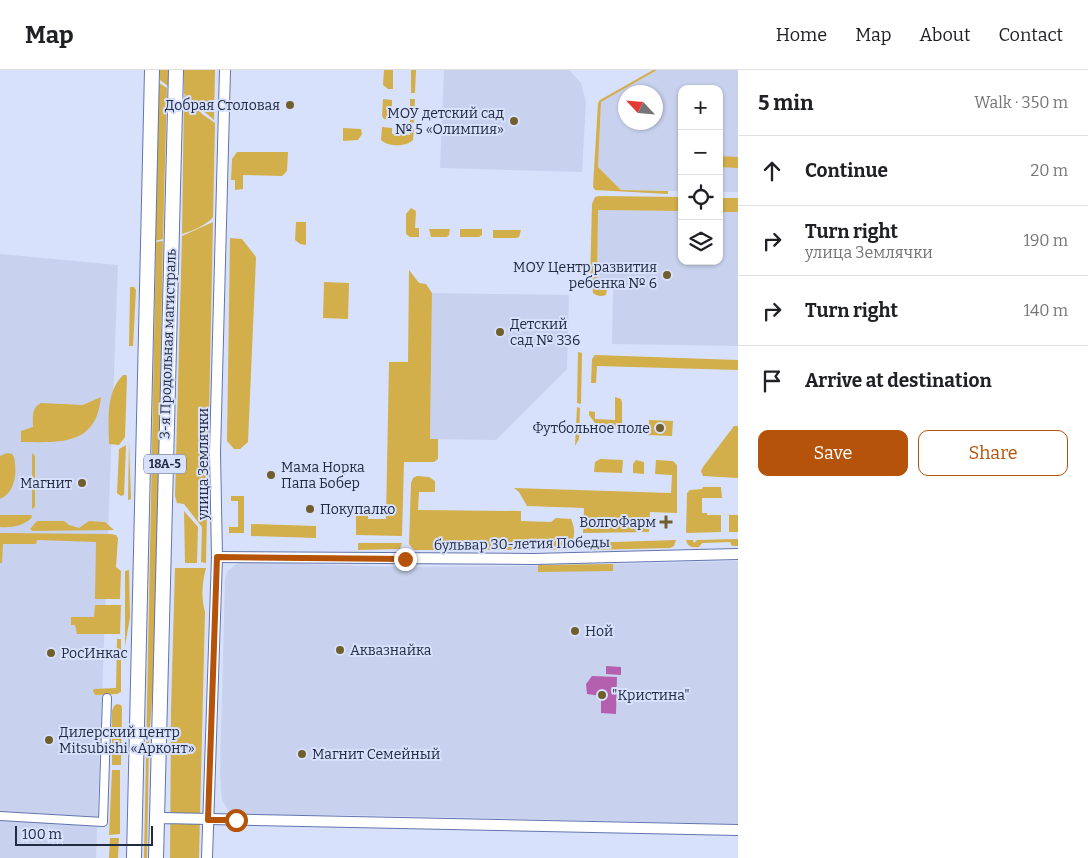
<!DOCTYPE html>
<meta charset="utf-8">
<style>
:root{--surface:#fff;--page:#f6f6f6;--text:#202124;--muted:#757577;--line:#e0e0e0;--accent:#b45309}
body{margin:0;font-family:Bitter,serif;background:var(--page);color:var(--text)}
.controls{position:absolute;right:15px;top:15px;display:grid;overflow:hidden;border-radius:10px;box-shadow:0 1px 4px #0004}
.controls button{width:45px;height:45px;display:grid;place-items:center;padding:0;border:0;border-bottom:1px solid var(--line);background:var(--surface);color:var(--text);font:25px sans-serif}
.compass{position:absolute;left:618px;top:15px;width:45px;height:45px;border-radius:50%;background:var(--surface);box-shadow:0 1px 4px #0004;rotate:296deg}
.scale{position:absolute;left:15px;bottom:12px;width:138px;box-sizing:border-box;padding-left:5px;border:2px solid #232b43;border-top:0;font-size:14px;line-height:18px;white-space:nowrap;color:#232b43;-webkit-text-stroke:4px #d8e1fb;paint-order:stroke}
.stop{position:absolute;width:15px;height:15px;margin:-11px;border:4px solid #b45309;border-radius:50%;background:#fff}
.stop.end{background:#b45309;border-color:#fff;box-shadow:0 1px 5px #0008}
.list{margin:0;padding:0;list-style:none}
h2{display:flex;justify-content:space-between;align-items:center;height:65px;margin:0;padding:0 20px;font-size:21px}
h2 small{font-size:16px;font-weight:400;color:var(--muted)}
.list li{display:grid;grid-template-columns:32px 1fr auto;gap:15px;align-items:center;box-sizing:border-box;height:70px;padding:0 20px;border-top:1px solid var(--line)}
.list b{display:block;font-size:19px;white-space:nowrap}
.list p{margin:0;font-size:16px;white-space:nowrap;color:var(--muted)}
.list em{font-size:16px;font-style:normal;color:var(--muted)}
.actions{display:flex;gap:10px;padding:15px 20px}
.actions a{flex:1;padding:11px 0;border:1px solid var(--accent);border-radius:10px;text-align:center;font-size:18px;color:var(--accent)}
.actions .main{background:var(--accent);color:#fff}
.icon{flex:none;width:28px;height:28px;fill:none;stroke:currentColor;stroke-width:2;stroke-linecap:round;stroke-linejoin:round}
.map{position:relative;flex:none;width:738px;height:788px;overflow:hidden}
header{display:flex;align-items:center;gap:30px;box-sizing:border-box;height:70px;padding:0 25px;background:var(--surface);border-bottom:1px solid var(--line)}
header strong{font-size:24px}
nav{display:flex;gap:28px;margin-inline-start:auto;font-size:18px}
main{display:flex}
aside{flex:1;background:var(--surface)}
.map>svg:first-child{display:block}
.built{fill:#c8d2ee;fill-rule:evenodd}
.green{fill:#d2af4a}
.water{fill:#b460ae}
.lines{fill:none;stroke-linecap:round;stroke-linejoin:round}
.street-casing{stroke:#6375ae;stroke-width:10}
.secondary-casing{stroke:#6375ae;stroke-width:12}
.highway-casing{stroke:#6375ae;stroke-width:16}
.street{stroke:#fff;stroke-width:8}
.secondary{stroke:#fff;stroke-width:10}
.highway{stroke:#fff;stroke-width:14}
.route{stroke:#b45309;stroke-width:6}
.poi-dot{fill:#705e2c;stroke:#d8e1fb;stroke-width:2}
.labels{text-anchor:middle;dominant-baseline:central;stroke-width:4;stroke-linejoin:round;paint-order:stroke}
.shield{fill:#d8e1fb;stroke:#59627a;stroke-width:1}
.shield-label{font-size:12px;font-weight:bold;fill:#232b43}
.poi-label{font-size:14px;fill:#232b43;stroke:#d8e1fb;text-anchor:start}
.street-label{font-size:14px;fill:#232b43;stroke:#d8e1fb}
</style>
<header>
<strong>Map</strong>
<nav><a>Home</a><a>Map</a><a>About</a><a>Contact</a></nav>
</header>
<main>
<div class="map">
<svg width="738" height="788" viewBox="0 0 738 788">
<rect width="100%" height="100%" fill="#d8e1fb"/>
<g class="built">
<polygon points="444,0 569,0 581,13 586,32 582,102 440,98"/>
<path d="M657 0H738V122H719V19H682V121L621 120 598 97 601 32ZM626 22H656V52H626Z"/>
<polygon points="598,140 682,141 682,191 719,191 719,142 738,142 738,276 612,274 613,219 597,219"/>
<polygon points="0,184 118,195 96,788 0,788"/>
<polygon points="432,223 569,225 567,299 496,370 430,369"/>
<polygon points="738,491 738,754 346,745 240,746 229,742 222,730 220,704 225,509 227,502 236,494 245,492 397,497 527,496"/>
</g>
<g class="green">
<polygon points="160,0 168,0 168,16 160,10"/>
<polygon points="184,0 215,0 214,50 184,24"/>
<polygon points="384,0 393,0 393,19 388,19 383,15"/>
<polygon points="411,0 416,0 415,23 411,23"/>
<polygon points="653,0 657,0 601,32 598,97 621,120 668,121 668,124 595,120 593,117 598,33 600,30"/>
<polygon points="159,13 167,18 163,169 155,171"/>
<path d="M184 25 202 44 215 53 213 147C207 155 192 161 182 164Z"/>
<polygon points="383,29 392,30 392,50 384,49 382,46"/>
<polygon points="410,29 415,29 414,53 410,52"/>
<path d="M382 57 392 58V64L410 65V59H414L413 70C406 77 388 77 381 70Z"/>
<polygon points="343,58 361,59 362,64 358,70 343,71"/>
<polygon points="237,82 288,82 287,101 282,106 243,105 243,119 235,120 235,110 231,110 232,89"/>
<polygon points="719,86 738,87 738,98 719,97"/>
<path d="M599 126 682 127V141L598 140 597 218 607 219 606 225C601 227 597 226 593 223L592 212H590L592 134 595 127Z"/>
<rect x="719" y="128" width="19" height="14"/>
<polygon points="411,138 416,141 415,158 419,158 419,167 410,167 406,164 406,144"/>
<polygon points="213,152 206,493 201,492 202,457 184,434 177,433 175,426 182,166"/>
<polygon points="296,152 306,152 306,175 300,174 295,170"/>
<polygon points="429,159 450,159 449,165 447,167 431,167"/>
<polygon points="460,159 482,159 482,165 479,167 460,167"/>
<polygon points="493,160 521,160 519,167 516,168 493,168"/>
<polygon points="230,168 242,169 256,187 248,372 240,379 234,379 227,371"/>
<polygon points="163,171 155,586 149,673 147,788 144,788 156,172"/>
<polygon points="409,200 419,213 426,214 432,223 430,369 438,369 438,389 434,392 404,392 402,466 356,465 356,439 368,439 368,449 386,449 389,292 408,292"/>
<polygon points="324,212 349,213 348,249 323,248"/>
<polygon points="130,217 134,217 136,220 133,276 129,276"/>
<polygon points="578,282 582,283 581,334 577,333"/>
<polygon points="595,285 738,290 738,300 597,296 596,313 591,313 592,289"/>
<path d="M123 305H126L127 307 125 367 119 375 109 374C109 351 105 323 123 305Z"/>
<path d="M101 327C96 377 59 372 21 372V361L33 357C33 348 31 338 41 333L83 335Z"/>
<polygon points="615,327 621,329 622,332 622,359 595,353 589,345 589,341 595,342 595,349 615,350"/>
<polygon points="577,337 580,338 579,369 575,376"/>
<polygon points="649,350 673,351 672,366 648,365"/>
<polygon points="734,356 738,356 738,408 703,406 701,401 703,397"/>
<polygon points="129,371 131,429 128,430"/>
<polygon points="126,375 124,425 121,426 117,423 119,379"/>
<path d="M7 383 12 384 14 387C17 402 16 422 0 429V386Z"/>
<polygon points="32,383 35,386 35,437 32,439"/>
<polygon points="600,389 623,390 622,403 594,402 595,392"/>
<polygon points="636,390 644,392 644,404 633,403 633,394"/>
<polygon points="656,390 673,391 677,395 677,443 650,442 649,462 583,463 584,438 527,436 519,422 514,418 671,423 672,405 655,404"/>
<path d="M417 406 429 407 435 411V422H419L418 440 521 441V451L551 452 556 448 571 449C576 459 575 473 567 480H414L409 474 411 413 413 408Z"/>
<polygon points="703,417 721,417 722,428 702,428 702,443 707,443 707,445 721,445 721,462 686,463 687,423 690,420 702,419"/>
<polygon points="231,426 244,426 244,463 229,463 229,457 238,457 238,431 231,431"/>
<polygon points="184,441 198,457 197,493 185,493"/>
<path d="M0 445H31L32 447C25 456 11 458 0 457Z"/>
<rect x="729" y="445" width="9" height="17"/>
<polygon points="37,451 64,451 69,455 79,458 89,451 105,452 114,460 33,461 30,459"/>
<polygon points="251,454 316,456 316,468 251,466"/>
<polygon points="0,463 111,464 116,465 118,468 116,497 121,501 120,529 95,529 96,472 37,470 36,474 3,474 2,493 0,493"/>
<path d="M738 469V476H732L730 472 702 473 699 477C692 478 688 477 686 470H693L694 473 697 470Z"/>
<polygon points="676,470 674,476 670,478 589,480 584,478 583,473"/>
<polygon points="358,473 402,473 400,479 358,480"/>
<polygon points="613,494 613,501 538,502 538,495"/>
<path d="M175 498H206C202 513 201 528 205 542L199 788H170L171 640Z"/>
<polygon points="129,500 130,547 125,576 125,501"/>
<polygon points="95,535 121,535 120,564 77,564 75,555 71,555 71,547 94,547"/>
<polygon points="117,569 121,569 121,622 117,624 95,625 93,621 94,619 116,618"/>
<polygon points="117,634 121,635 122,638 121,695 112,695 112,641 114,636"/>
<polygon points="112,700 120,700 120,764 109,765"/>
<polygon points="110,768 119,768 118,788 109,788"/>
</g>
<g class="water">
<polygon points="606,596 621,597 621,605 606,604"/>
<polygon points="592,606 617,607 616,644 601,643 601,626 587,624 586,614"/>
</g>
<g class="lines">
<defs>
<polyline id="street" points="0,746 103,752 107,628"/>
<g id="secondary">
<polyline points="217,487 533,489 738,484"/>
<polyline points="157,754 160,749 164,748 738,760"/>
<polyline points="207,788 217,487 215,383 225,0"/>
</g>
<g id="highway">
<polyline points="134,788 152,0"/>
<polyline points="156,788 176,0"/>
</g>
</defs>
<use href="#street" class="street-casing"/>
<use href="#secondary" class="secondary-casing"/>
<use href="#highway" class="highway-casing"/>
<use href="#street" class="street"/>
<use href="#secondary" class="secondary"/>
<use href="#highway" class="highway"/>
</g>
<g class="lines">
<polyline class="route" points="236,750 208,750 217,487 405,489"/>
</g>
<g class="poi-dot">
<circle cx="290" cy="35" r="5"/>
<circle cx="514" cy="51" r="5"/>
<circle cx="667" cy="205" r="5"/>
<circle cx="500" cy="262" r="5"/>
<circle cx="660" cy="358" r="5"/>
<circle cx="271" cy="405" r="5"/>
<circle cx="82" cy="413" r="5"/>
<circle cx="310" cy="439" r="5"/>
<path d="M663.5 444.5h5v5h5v5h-5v5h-5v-5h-5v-5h5z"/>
<circle cx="575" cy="561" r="5"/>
<circle cx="340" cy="580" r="5"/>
<circle cx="51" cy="583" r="5"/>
<circle cx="602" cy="625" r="5"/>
<circle cx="49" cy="670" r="5"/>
<circle cx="302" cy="684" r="5"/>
</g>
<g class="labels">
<rect class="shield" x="144" y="384.5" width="42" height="19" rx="4"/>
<g class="shield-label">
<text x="165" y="394">18А-5</text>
</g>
<g class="poi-label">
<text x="280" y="35" text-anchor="end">Добрая Столовая</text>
<text x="504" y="43" text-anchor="end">МОУ детский сад<tspan x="504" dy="16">№ 5 «Олимпия»</tspan></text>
<text x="657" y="197" text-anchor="end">МОУ Центр развития<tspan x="657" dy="16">ребенка № 6</tspan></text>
<text x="510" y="254">Детский<tspan x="510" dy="16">сад № 336</tspan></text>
<text x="650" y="358" text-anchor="end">Футбольное поле</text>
<text x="281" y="397">Мама Норка<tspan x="281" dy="16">Папа Бобер</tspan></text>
<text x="72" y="413" text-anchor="end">Магнит</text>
<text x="320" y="439">Покупалко</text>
<text x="656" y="452" text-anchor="end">ВолгоФарм</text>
<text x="585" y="561">Ной</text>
<text x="350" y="580">Аквазнайка</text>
<text x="61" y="583">РосИнкас</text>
<text x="612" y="625">"Кристина"</text>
<text x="59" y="662">Дилерский центр<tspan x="59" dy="16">Mitsubishi «Арконт»</tspan></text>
<text x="312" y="684">Магнит Семейный</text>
</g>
<g class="street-label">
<text transform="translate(168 274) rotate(-88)">3-я Продольная магистраль</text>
<text transform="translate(203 394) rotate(-90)">улица Землячки</text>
<text transform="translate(522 474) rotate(-1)">бульвар 30-летия Победы</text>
</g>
</g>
</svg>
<div class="controls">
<button>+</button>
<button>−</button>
<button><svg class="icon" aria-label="locate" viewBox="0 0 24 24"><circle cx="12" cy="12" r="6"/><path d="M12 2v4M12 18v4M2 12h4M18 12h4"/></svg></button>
<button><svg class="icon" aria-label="layers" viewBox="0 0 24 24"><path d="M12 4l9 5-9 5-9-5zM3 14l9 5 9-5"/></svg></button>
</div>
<svg class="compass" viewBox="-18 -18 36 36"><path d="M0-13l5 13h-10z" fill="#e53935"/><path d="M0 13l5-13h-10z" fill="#757577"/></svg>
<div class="scale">100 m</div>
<div class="stop" style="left:236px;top:750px"></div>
<div class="stop end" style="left:405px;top:489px"></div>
</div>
<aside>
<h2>5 min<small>Walk · 350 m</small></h2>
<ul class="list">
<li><svg class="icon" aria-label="ahead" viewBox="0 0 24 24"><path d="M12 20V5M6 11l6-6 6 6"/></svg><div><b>Continue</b></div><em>20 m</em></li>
<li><svg class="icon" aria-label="right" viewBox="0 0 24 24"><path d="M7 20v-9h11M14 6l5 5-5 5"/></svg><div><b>Turn right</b><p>улица Землячки</p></div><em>190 m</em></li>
<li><svg class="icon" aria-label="right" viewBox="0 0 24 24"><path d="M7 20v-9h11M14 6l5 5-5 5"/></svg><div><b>Turn right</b></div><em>140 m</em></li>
<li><svg class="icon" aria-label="arrive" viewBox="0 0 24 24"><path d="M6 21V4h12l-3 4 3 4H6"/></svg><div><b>Arrive at destination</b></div></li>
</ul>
<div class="actions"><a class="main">Save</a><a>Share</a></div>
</aside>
</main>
